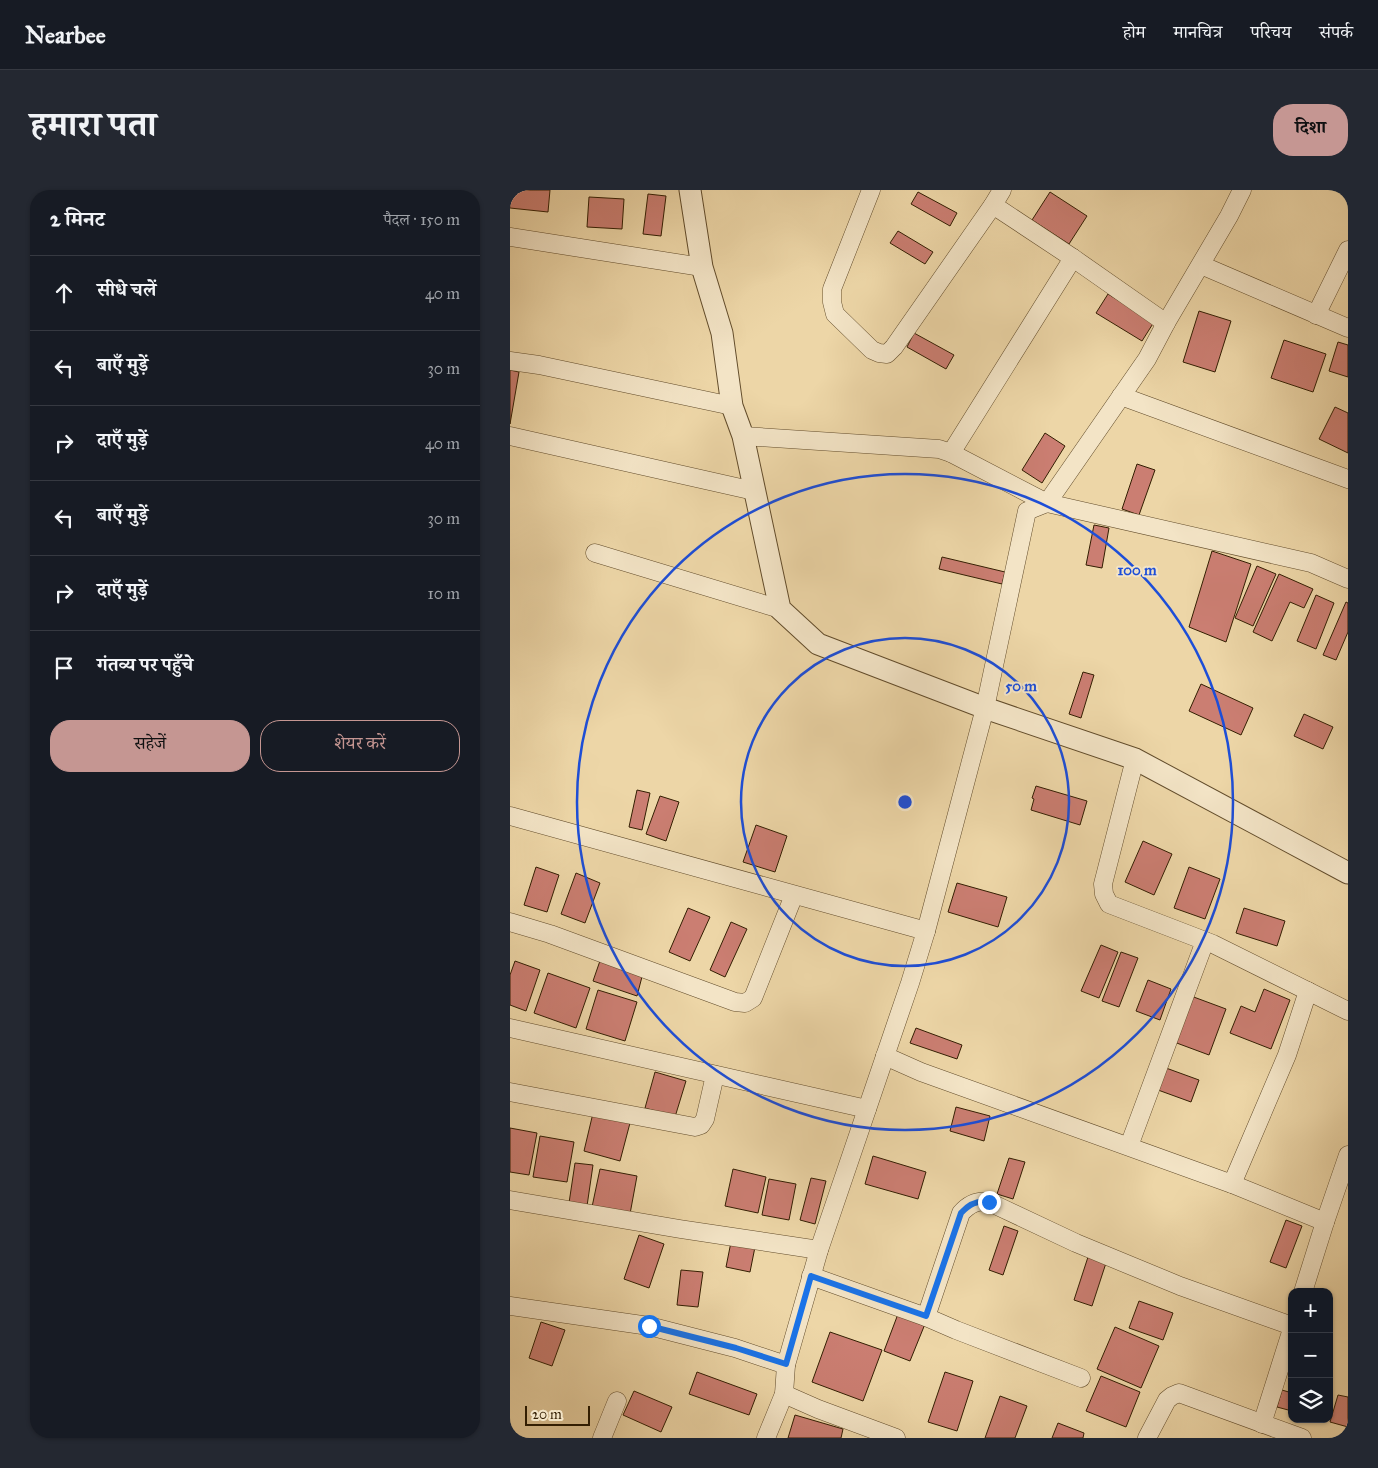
<!DOCTYPE html>
<html lang="hi">
<meta charset="utf-8">
<style>
:root{--surface:#171b24;--page:#242831;--text:#f1f3f6;--muted:#9ea1a6;--line:#363941;--accent:#c59692}
body{margin:0;font-family:"IM FELL Great Primer","Noto Serif Devanagari",serif;background:var(--page);color:var(--text)}
.controls{position:absolute;right:15px;bottom:15px;display:grid;overflow:hidden;border-radius:10px;box-shadow:0 1px 4px #0004}
.controls button{width:45px;height:45px;display:grid;place-items:center;padding:0;border:0;border-bottom:1px solid var(--line);background:var(--surface);color:var(--text);font:25px sans-serif}
.scale{position:absolute;left:15px;bottom:12px;width:65px;box-sizing:border-box;padding-left:5px;border:2px solid #331e02;border-top:0;font-size:14px;line-height:18px;white-space:nowrap;color:#331e02;-webkit-text-stroke:4px #f3e4c6;paint-order:stroke}
.stop{position:absolute;width:15px;height:15px;margin:-11px;border:4px solid #1a73e8;border-radius:50%;background:#fff}
.stop.end{background:#1a73e8;border-color:#fff;box-shadow:0 1px 5px #0008}
.list{margin:0;padding:0;list-style:none}
h2{display:flex;justify-content:space-between;align-items:center;height:65px;margin:0;padding:0 20px;font-size:21px}
h2 small{font-size:16px;font-weight:400;color:var(--muted)}
.list li{display:grid;grid-template-columns:32px 1fr auto;gap:15px;align-items:center;box-sizing:border-box;height:75px;padding:0 20px;border-top:1px solid var(--line)}
.list b{display:block;font-size:19px;white-space:nowrap}
.list em{font-size:16px;font-style:normal;color:var(--muted)}
.actions{display:flex;gap:10px;padding:15px 20px}
.actions a{flex:1;padding:11px 0;border:1px solid var(--accent);border-radius:20px;text-align:center;font-size:18px;color:var(--accent)}
.actions .main{background:var(--accent);color:#111}
.icon{flex:none;width:28px;height:28px;fill:none;stroke:currentColor;stroke-width:2;stroke-linecap:round;stroke-linejoin:round}
.map{position:relative;flex:none;width:838px;height:1248px;overflow:hidden;border-radius:20px}
header{display:flex;align-items:center;gap:30px;box-sizing:border-box;height:70px;padding:0 25px;background:var(--surface);border-bottom:1px solid var(--line)}
header strong{font-size:24px}
nav{display:flex;gap:28px;margin-inline-start:auto;font-size:18px}
.intro{display:flex;align-items:center;justify-content:space-between;box-sizing:border-box;height:120px;padding:0 30px}
h1{margin:0;font-size:35px}
.button{padding:12px 22px;border-radius:20px;background:var(--accent);color:#111;font-size:18px;font-weight:700}
main{display:flex;gap:30px;padding:0 30px}
aside{flex:1;background:var(--surface);border-radius:20px;box-shadow:0 1px 4px #0004}
.map>svg:first-child{display:block}
.building{fill:#cb7e72;stroke:#331e02}
.lines{fill:none;stroke-linecap:round;stroke-linejoin:round}
.minor-casing{stroke:#624c2b;stroke-width:19}
.tertiary-casing{stroke:#624c2b;stroke-width:23}
.minor{stroke:#f3e4c6;stroke-width:18}
.tertiary{stroke:#f3e4c6;stroke-width:21}
.route{stroke:#1a73e8;stroke-width:6}
.ring{fill:none;stroke:#1d4ed8;stroke-width:2.5}
.centre{fill:#1d4ed8;stroke:#f3e4c6;stroke-width:2.5}
.ring-label{font-size:15px;text-anchor:middle;font-weight:bold;fill:#1d4ed8;stroke:#f3e4c6;stroke-width:4;stroke-linejoin:round;paint-order:stroke}
</style>
<header>
<strong>Nearbee</strong>
<nav><a>होम</a><a>मानचित्र</a><a>परिचय</a><a>संपर्क</a></nav>
</header>
<div class="intro"><h1>हमारा पता</h1><a class="button">दिशा</a></div>
<main>
<aside>
<h2>2 मिनट<small>पैदल · 150 m</small></h2>
<ul class="list">
<li><svg class="icon" aria-label="ahead" viewBox="0 0 24 24"><path d="M12 20V5M6 11l6-6 6 6"/></svg><div><b>सीधे चलें</b></div><em>40 m</em></li>
<li><svg class="icon" aria-label="left" viewBox="0 0 24 24"><path d="M17 20v-9H6M10 6l-5 5 5 5"/></svg><div><b>बाएँ मुड़ें</b></div><em>30 m</em></li>
<li><svg class="icon" aria-label="right" viewBox="0 0 24 24"><path d="M7 20v-9h11M14 6l5 5-5 5"/></svg><div><b>दाएँ मुड़ें</b></div><em>40 m</em></li>
<li><svg class="icon" aria-label="left" viewBox="0 0 24 24"><path d="M17 20v-9H6M10 6l-5 5 5 5"/></svg><div><b>बाएँ मुड़ें</b></div><em>30 m</em></li>
<li><svg class="icon" aria-label="right" viewBox="0 0 24 24"><path d="M7 20v-9h11M14 6l5 5-5 5"/></svg><div><b>दाएँ मुड़ें</b></div><em>10 m</em></li>
<li><svg class="icon" aria-label="arrive" viewBox="0 0 24 24"><path d="M6 21V4h12l-3 4 3 4H6"/></svg><div><b>गंतव्य पर पहुँचे</b></div></li>
</ul>
<div class="actions"><a class="main">सहेजें</a><a>शेयर करें</a></div>
</aside>
<div class="map">
<svg width="838" height="1248" viewBox="0 0 838 1248">
<rect width="100%" height="100%" fill="#edd6a7"/>
<filter id="stains"><feTurbulence type="fractalNoise" baseFrequency=".004" numOctaves="4"/><feColorMatrix values="0 0 0 0 .2 0 0 0 0 .09 0 0 0 0 .02 0 0 0 .5 -.17"/></filter>
<radialGradient id="worn" r=".72"><stop offset=".6" stop-color="#630" stop-opacity="0"/><stop offset="1" stop-color="#630" stop-opacity=".3"/></radialGradient>
<g class="building">
<polygon points="0,0 40,0 38,22 0,18"/>
<polygon points="408,2 447,23 440,36 401,14"/>
<polygon points="540,2 577,26 559,54 522,30"/>
<polygon points="138,4 156,6 151,46 133,44"/>
<polygon points="79,7 114,9 112,39 77,37"/>
<polygon points="388,41 423,62 415,74 380,53"/>
<polygon points="598,104 644,132 632,151 586,123"/>
<polygon points="689,121 721,131 705,182 673,172"/>
<polygon points="404,143 444,165 436,179 397,157"/>
<polygon points="774,150 816,164 803,202 761,188"/>
<polygon points="828,152 838,155 838,187 819,181"/>
<polygon points="0,180 9,182 0,234"/>
<polygon points="825,217 838,223 838,263 809,249"/>
<polygon points="535,243 555,256 532,293 512,280"/>
<polygon points="627,274 645,280 629,325 612,319"/>
<polygon points="584,335 599,338 592,378 576,375"/>
<polygon points="702,361 741,374 716,452 679,437"/>
<polygon points="432,367 495,382 492,394 429,379"/>
<polygon points="747,376 766,384 743,436 725,428"/>
<polygon points="769,384 803,399 794,418 780,412 762,451 743,442"/>
<polygon points="806,405 824,413 806,459 787,451"/>
<polygon points="836,412 838,413 838,442 826,470 813,465"/>
<polygon points="573,482 584,485 571,528 559,524"/>
<polygon points="691,494 743,518 731,545 679,521"/>
<polygon points="794,524 823,537 813,559 784,546"/>
<polygon points="526,596 577,611 570,635 521,620 524,609 522,608"/>
<polygon points="127,600 140,603 132,640 119,637"/>
<polygon points="150,606 169,612 156,651 136,644"/>
<polygon points="246,635 277,646 265,682 233,672"/>
<polygon points="633,651 662,664 644,705 615,692"/>
<polygon points="26,677 49,685 37,722 14,715"/>
<polygon points="679,677 710,689 695,729 664,718"/>
<polygon points="66,683 90,693 75,733 51,724"/>
<polygon points="447,693 497,707 488,737 438,722"/>
<polygon points="178,718 200,727 180,771 159,762"/>
<polygon points="734,718 775,731 767,756 726,743"/>
<polygon points="221,732 237,739 215,787 200,780"/>
<polygon points="591,755 608,762 589,808 571,801"/>
<polygon points="611,762 628,768 609,817 592,811"/>
<polygon points="92,765 134,779 127,806 83,791"/>
<polygon points="5,771 30,780 16,821 0,815 0,785"/>
<polygon points="38,783 80,798 66,838 24,823"/>
<polygon points="638,790 661,799 650,830 626,821"/>
<polygon points="754,799 780,810 761,859 720,843 731,816 745,822"/>
<polygon points="88,800 127,812 115,851 76,839"/>
<polygon points="681,806 716,819 699,865 664,852"/>
<polygon points="406,838 452,855 447,869 400,853"/>
<polygon points="656,878 689,890 681,912 648,900"/>
<polygon points="145,882 176,891 165,927 135,918"/>
<polygon points="446,917 480,926 474,951 440,941"/>
<polygon points="83,923 120,933 110,971 74,961"/>
<polygon points="0,938 27,943 19,985 0,982"/>
<polygon points="30,946 64,952 57,992 23,987"/>
<polygon points="363,966 416,982 408,1009 355,994"/>
<polygon points="499,968 515,972 503,1009 487,1004"/>
<polygon points="65,973 83,975 77,1016 59,1013"/>
<polygon points="90,979 127,986 120,1024 82,1017"/>
<polygon points="223,979 256,987 248,1023 215,1016"/>
<polygon points="301,988 316,991 305,1034 290,1030"/>
<polygon points="259,989 286,994 279,1030 252,1025"/>
<polygon points="776,1030 792,1036 776,1078 760,1072"/>
<polygon points="494,1036 508,1041 493,1085 479,1080"/>
<polygon points="129,1045 154,1054 139,1098 114,1089"/>
<polygon points="222,1047 246,1052 240,1082 216,1077"/>
<polygon points="578,1067 596,1073 582,1116 564,1110"/>
<polygon points="171,1080 193,1082 188,1117 167,1115"/>
<polygon points="629,1111 663,1123 653,1150 619,1138"/>
<polygon points="388,1124 415,1134 400,1171 374,1161"/>
<polygon points="31,1132 55,1140 42,1176 19,1168"/>
<polygon points="605,1137 649,1156 631,1198 587,1179"/>
<polygon points="320,1142 372,1160 353,1211 302,1192"/>
<polygon points="187,1182 247,1204 239,1225 179,1204"/>
<polygon points="435,1182 463,1191 447,1241 418,1232"/>
<polygon points="591,1186 630,1202 616,1237 576,1221"/>
<polygon points="772,1200 782,1203 782,1221 767,1217"/>
<polygon points="124,1201 162,1217 151,1242 113,1225"/>
<polygon points="828,1205 838,1207 838,1237 820,1232"/>
<polygon points="490,1206 517,1216 505,1248 475,1248"/>
<polygon points="285,1225 333,1239 331,1248 278,1248"/>
<polygon points="548,1233 574,1243 573,1248 542,1248"/>
</g>
<g class="lines">
<defs>
<g id="minor">
<polyline points="361,0 322,99 322,112 325,124 362,160 369,163 377,164 384,157 483,15 492,0"/>
<polyline points="483,15 563,68 656,133"/>
<polyline points="0,47 192,77"/>
<polyline points="691,75 838,138"/>
<polyline points="806,125 838,60"/>
<polyline points="0,171 29,175 222,216"/>
<polyline points="611,206 838,289"/>
<polyline points="0,246 244,301"/>
<polyline points="233,246 429,259 441,263 537,313 801,373 838,389"/>
<polyline points="441,263 563,68"/>
<polyline points="85,363 270,419"/>
<polyline points="625,569 593,694 594,704 599,714 703,754 838,821"/>
<polyline points="0,626 416,741"/>
<polyline points="0,732 40,744 225,812 235,813 243,808 284,705"/>
<polyline points="0,838 357,919"/>
<polyline points="375,866 411,882 722,994 815,1032"/>
<polyline points="0,902 185,937 191,935 195,929 205,885"/>
<polyline points="619,956 695,751"/>
<polyline points="722,994 777,865 798,801"/>
<polyline points="0,1010 170,1039 309,1060"/>
<polyline points="301,1086 416,1127 446,1140 571,1188"/>
<polyline points="793,1102 815,1032 838,965"/>
<polyline points="0,1116 139,1136 225,1158 276,1175"/>
<path d="M416 1127 451 1023C459 1014 467 1010 479 1012L566 1053 670 1096 782 1136"/>
<polyline points="274,1204 308,1219 386,1248"/>
<polyline points="752,1234 782,1139"/>
<polyline points="92,1248 107,1211"/>
<polyline points="256,1248 274,1204 276,1175 309,1060 400,793 416,741 475,518 517,321 537,313 637,169 656,133 719,26 732,0"/>
<polyline points="637,1248 657,1210 662,1206 669,1203 792,1248"/>
</g>
<polyline id="tertiary" points="180,0 192,77 212,143 222,216 233,246 270,419 308,454 475,518 625,569 838,683"/>
</defs>
<use href="#minor" class="minor-casing"/>
<use href="#tertiary" class="tertiary-casing"/>
<use href="#minor" class="minor"/>
<use href="#tertiary" class="tertiary"/>
</g>
<g class="lines">
<path class="route" d="M139 1136 226 1158 276 1174 301 1086 416 1126 451 1023C459 1014 467 1010 479 1012"/>
</g>
<g class="ring">
<circle cx="395" cy="612" r="164"/>
<circle cx="395" cy="612" r="328"/>
</g>
<circle cx="395" cy="612" r="8" class="centre"/>
<g class="ring-label">
<text x="627" y="385">100 m</text>
<text x="511" y="501">50 m</text>
</g>
<rect width="100%" height="100%" filter="url(#stains)"/>
<rect width="100%" height="100%" fill="url(#worn)"/>
</svg>
<div class="controls">
<button>+</button>
<button>−</button>
<button><svg class="icon" aria-label="layers" viewBox="0 0 24 24"><path d="M12 4l9 5-9 5-9-5zM3 14l9 5 9-5"/></svg></button>
</div>
<div class="scale">20 m</div>
<div class="stop" style="left:139px;top:1136px"></div>
<div class="stop end" style="left:479px;top:1012px"></div>
</div>
</main>
